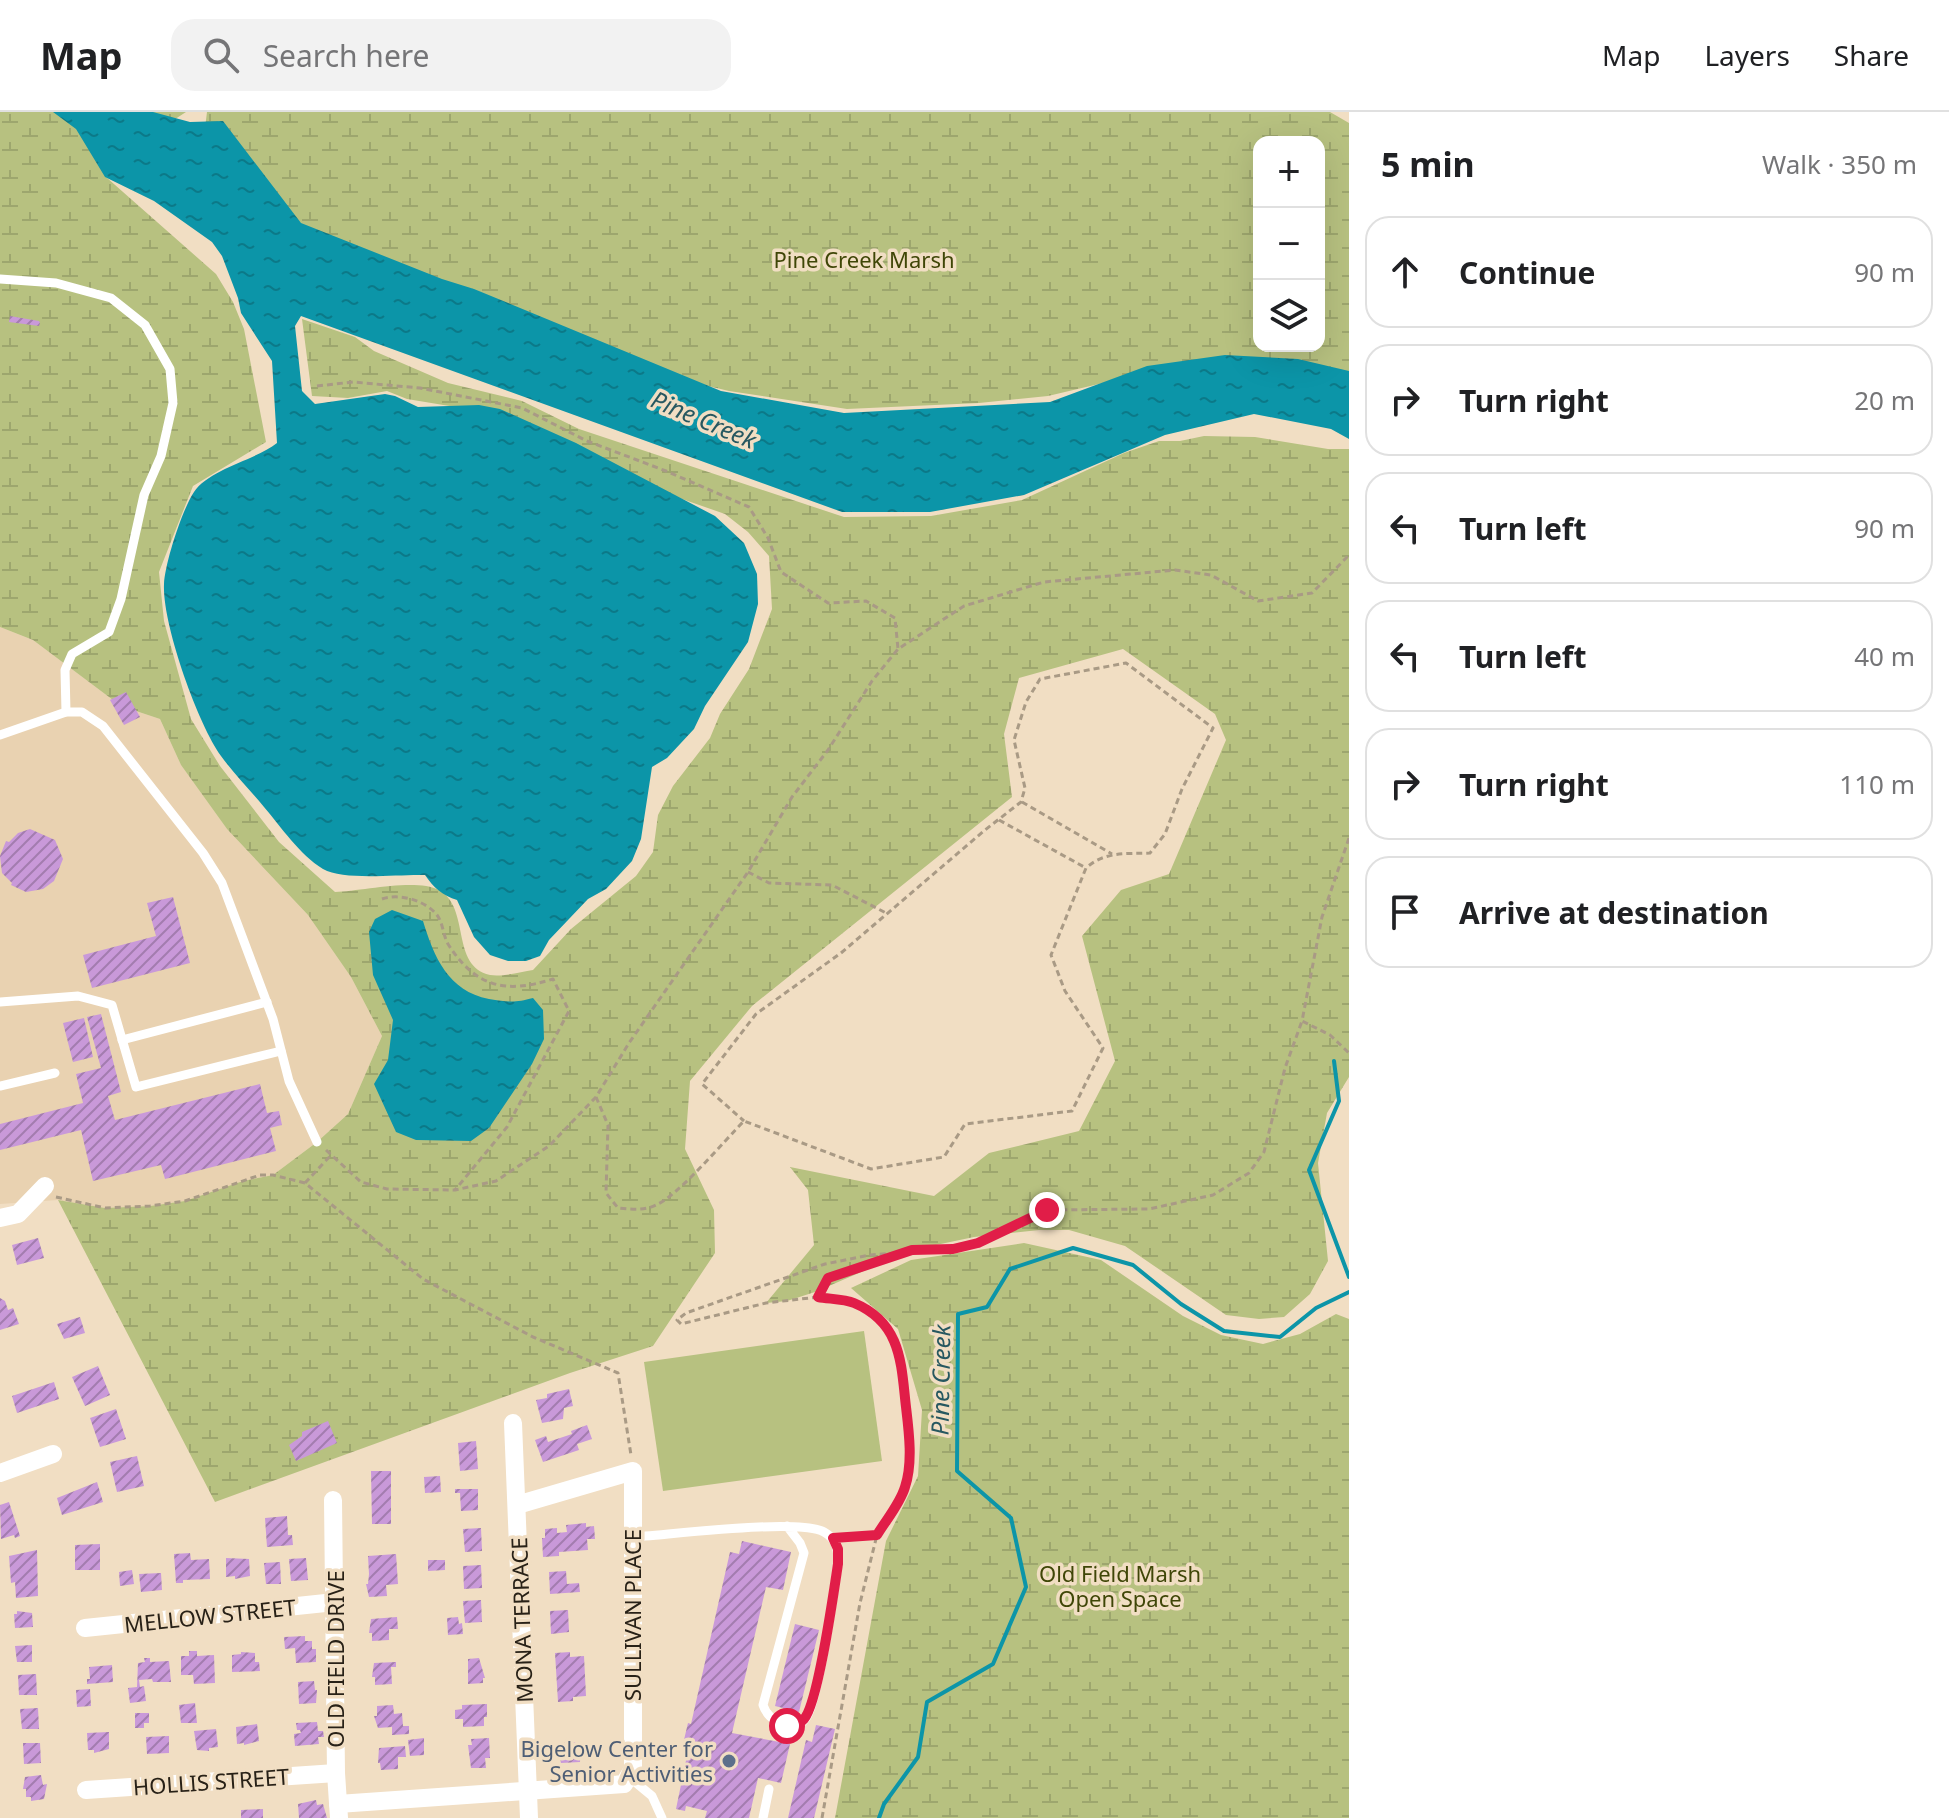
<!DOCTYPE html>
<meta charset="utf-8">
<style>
:root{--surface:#fff;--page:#f2f2f2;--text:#202124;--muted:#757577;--line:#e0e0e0}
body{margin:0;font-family:"Noto Sans",sans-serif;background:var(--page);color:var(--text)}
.controls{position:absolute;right:24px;top:24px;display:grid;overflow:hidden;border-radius:16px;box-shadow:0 8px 32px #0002}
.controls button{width:72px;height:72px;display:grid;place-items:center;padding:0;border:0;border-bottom:2px solid var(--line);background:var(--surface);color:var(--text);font:40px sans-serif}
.stop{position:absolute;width:24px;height:24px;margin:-18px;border:6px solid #e11d48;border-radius:50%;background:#fff}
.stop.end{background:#e11d48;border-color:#fff;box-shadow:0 2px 8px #0008}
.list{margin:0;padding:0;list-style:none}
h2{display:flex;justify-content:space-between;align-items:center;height:104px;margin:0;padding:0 32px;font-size:34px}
h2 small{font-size:26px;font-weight:400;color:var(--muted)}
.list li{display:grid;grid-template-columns:52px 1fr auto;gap:24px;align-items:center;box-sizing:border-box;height:112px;margin:0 16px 16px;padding:0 16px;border:2px solid var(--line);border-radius:24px}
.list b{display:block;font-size:30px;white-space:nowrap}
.list em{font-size:26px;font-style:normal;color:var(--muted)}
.icon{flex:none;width:44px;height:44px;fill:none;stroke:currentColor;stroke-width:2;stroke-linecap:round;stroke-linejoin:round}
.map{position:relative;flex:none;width:1349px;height:1706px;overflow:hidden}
header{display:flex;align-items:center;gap:48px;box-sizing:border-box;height:112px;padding:0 40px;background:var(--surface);border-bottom:2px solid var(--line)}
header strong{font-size:38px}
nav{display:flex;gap:44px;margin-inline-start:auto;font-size:28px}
.search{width:560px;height:72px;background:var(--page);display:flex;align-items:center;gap:20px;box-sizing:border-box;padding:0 28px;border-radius:24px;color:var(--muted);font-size:30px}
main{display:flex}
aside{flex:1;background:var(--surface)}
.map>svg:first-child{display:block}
.built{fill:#e9d2b1}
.wetland{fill:url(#wetland-marsh);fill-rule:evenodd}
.garden{fill:#b7c180}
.water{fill:url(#water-ripples)}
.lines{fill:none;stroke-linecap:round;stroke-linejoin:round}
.stream{stroke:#0c95a8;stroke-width:4}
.building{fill:url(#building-hatch)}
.path{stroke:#a99a85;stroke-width:3;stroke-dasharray:6 4;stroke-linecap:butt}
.lane{stroke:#fff;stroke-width:9}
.street{stroke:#fff;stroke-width:18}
.route{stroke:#e11d48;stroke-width:10}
.service-dot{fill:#5c6f8a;stroke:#f1dec3;stroke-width:3}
.labels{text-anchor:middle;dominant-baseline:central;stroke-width:7;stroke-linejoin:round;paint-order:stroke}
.park-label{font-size:22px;fill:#3f4607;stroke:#f1dec3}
.street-label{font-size:22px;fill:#282117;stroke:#f1dec3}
.service-label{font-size:22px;fill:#4e5e75;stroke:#f1dec3;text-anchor:end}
.water-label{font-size:24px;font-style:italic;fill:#275860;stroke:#f1dec3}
</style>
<header>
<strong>Map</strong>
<div class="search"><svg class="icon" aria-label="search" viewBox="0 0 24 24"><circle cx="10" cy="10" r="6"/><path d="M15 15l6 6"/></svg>Search here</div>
<nav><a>Map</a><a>Layers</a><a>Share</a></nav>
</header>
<main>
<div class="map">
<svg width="1349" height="1706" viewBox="0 0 1349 1706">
<defs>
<pattern id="wetland-marsh" width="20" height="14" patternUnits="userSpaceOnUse" patternTransform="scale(2)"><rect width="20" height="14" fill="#b7c180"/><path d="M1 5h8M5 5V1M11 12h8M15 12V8" fill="none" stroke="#9da66e"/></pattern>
<pattern id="water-ripples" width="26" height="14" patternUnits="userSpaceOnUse" patternTransform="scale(2)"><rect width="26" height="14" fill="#0c95a8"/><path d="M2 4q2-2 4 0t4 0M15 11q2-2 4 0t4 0" fill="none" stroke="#0c7988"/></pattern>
<pattern id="building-hatch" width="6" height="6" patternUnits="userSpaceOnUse" patternTransform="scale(2)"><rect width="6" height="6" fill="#c999d9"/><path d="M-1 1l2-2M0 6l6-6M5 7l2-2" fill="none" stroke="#a37caf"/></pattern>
</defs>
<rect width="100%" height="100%" fill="#f1dec3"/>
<polygon class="built" points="0,515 33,528 121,594 160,607 181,653 227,717 308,803 351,865 382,924 348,1002 317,1030 273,1063 243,1069 185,1089 150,1094 105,1096 58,1088 0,1092"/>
<g class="wetland">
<path d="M0 0H186L166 13 106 65 216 162 233 190 244 217 266 330 193 374 159 460 164 509 191 607 220 654 279 730 335 780C362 779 416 766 439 778 471 796 450 854 490 863 503 865 520 860 533 858L571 817 636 764 653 740 658 703 673 674 710 626 720 602 749 557 772 497 769 444 748 420 725 402 682 387 498 302 407 287 387 279 348 286 312 284 302 207 355 225 374 239 448 271 522 289 579 317 844 405 931 404 1022 388 1124 341 1159 329H1180L1204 324 1255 325 1328 337H1349V965L1327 1001 1318 1051 1328 1149 1310 1182 1284 1205 1259 1207 1226 1203 1125 1134 1069 1118H1039L974 1125 912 1138 815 1180 787 1189 766 1191 814 1133 808 1078 790 1055 934 1084 989 1041 1079 1019 1115 949 1082 824 1121 778 1169 762 1226 628 1215 602 1123 537 1019 566 1004 622 1012 685 752 894 690 969 685 1037 714 1098 715 1141 653 1234 570 1261 215 1390 58 1088 105 1096 150 1094 185 1089 243 1069 273 1063 317 1030 348 1002 382 924 351 865 308 803 227 717 181 653 160 607 121 594 33 528 0 515Z"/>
<path d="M207 0H1330L1349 11V266L1158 258 1048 284 979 291 847 297 729 279 704 273 292 116 203 32ZM1259 30H1319V234H1259Z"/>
<polygon points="1024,1131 1101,1148 1183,1204 1221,1223 1263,1232 1300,1222 1336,1202 1349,1207 1349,1706 835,1706 886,1429 918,1364 922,1298 898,1217 851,1176 911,1148"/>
</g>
<polygon class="garden" points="864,1219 882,1349 663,1379 644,1250"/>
<g class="water">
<path d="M53 0H153L190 10 223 9 301 111 442 167 474 177 721 279 844 301 1050 290 1147 254 1225 243 1298 247 1349 259V327L1331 317 1254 302 1165 323 1024 383 930 400H842L301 204 295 214 302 279 315 292 385 282 395 284 418 295 479 293 500 297 576 331 715 404 744 431 757 462 758 492 748 530 705 594 694 617 667 646 652 655 641 727 632 749 606 777 588 787 549 828 540 844 526 849H508L490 843 474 825 457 788C443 784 433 775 425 763 398 762 344 769 323 757 299 742 282 716 264 695 250 678 234 662 221 644 198 612 162 512 164 472 165 451 182 398 194 380 209 357 256 348 277 331L272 249 241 201 238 186 222 144 212 130 154 89 105 65 76 17Z"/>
<path d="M392 798 423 809C434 845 448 879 489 887 508 890 515 891 533 886L543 898 544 927 532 952 489 1016 471 1029 416 1028 396 1020 374 972 388 948 393 908 373 863 369 820 375 807Z"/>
</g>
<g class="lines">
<g class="stream">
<polyline points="1334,949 1339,989 1309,1058 1349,1165"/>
<polyline points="879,1706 884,1692 918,1645 927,1590 993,1552 1026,1475 1011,1406 957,1359 958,1202 987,1195 1010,1157 1073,1136 1133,1153 1181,1192 1224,1219 1280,1225 1316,1196 1349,1180"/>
</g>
</g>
<g class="building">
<polygon points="10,204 39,209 40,211 39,214 9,210"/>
<polygon points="126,580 140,605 124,613 110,588"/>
<polygon points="30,717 55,728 63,747 54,769 43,777 26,780 11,773 12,771 2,761 0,744 6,729 9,730 18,721"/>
<polygon points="173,785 190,851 92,876 83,843 156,824 147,791"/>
<polygon points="101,902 121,980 108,984 115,1008 260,972 267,1001 279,999 282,1013 270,1016 276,1039 165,1067 161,1053 93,1069 81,1018 0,1038 0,1012 83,991 76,962 101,956 87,905"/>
<polygon points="84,906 93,945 73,950 63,911"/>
<polygon points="38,1126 44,1146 17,1153 12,1133"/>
<polygon points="0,1186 5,1189 8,1198 13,1196 19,1212 0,1218"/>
<polygon points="80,1205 85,1221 64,1227 57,1212"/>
<polygon points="98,1254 110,1283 85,1294 72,1265"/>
<polygon points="54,1270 59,1287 17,1301 12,1284"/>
<polygon points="569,1277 573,1294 564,1296 563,1307 542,1311 536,1288 547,1286 547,1282"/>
<polygon points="116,1297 126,1327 100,1335 90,1306"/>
<polygon points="328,1309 337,1331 296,1349 289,1333 302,1324 302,1320"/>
<polygon points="587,1313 592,1327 577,1332 579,1338 543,1350 535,1328 546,1324 548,1330 572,1322 571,1319"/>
<polygon points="476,1329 478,1357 460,1359 458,1331"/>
<polygon points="137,1344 144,1374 117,1380 110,1350"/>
<polygon points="371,1359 391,1359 391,1412 372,1412"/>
<polygon points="440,1364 441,1380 425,1381 424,1365"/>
<polygon points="97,1370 103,1390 62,1403 57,1386"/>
<polygon points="455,1377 478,1377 478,1398 461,1399 460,1381 455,1381"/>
<polygon points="9,1390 20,1424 15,1426 14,1423 1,1427 0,1393"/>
<polygon points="287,1404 288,1423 292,1423 293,1433 267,1435 265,1406"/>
<polygon points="586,1411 586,1415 594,1414 595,1427 587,1427 588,1438 559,1440 559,1444 543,1445 542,1426 545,1426 545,1417 557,1416 557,1421 567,1420 566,1413"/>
<polygon points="481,1416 482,1439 465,1440 463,1417"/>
<polygon points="742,1429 791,1440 783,1478 766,1475 732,1621 790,1632 781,1671 758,1666 749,1706 705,1706 707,1699 686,1694 685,1699 676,1697 689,1634 683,1632 688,1611 691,1612 730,1440 739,1442"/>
<polygon points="100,1432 100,1458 75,1458 75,1433"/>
<polygon points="37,1438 38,1484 16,1486 15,1470 11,1471 9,1444"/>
<polygon points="190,1441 191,1448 209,1447 210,1467 183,1468 183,1471 176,1471 174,1442"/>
<polygon points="396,1442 398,1472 386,1473 387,1484 369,1485 366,1472 368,1472 369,1462 368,1444"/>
<polygon points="226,1446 249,1447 250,1464 235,1467 235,1464 226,1465"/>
<polygon points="306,1446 308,1468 291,1469 289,1447"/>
<polygon points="428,1448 445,1448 445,1458 428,1459"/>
<polygon points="280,1450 281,1472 266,1472 264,1451"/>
<polygon points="481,1453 482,1476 464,1477 463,1454"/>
<polygon points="132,1458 134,1472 120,1474 119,1460"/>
<polygon points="566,1459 567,1472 579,1471 580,1480 550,1482 549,1460"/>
<polygon points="161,1461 162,1478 141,1480 139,1462"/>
<polygon points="481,1488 482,1510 465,1511 463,1489"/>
<polygon points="568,1498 569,1520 551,1522 550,1499"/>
<polygon points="17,1499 32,1501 33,1515 15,1516 14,1502 17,1502"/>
<polygon points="397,1505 398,1517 389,1517 389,1528 372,1529 372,1521 369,1521 371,1507"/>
<polygon points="458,1505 459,1512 462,1511 463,1522 448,1523 447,1506"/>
<polygon points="795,1512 819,1518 799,1600 775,1594"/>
<polygon points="305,1524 305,1529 312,1529 312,1537 316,1537 316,1550 296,1551 295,1536 285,1537 284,1525"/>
<polygon points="32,1533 32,1550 17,1550 15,1534"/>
<polygon points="189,1539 197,1539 197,1544 214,1543 215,1571 194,1572 193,1563 181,1563 181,1544 189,1544"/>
<polygon points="241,1540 255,1541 255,1550 259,1550 260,1559 232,1560 232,1543 241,1542"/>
<polygon points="570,1540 570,1545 584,1544 586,1584 573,1585 573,1589 558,1590 555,1541"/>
<polygon points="144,1546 150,1546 150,1550 169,1549 171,1570 153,1570 152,1567 139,1568 140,1575 144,1574 146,1589 130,1591 128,1576 137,1575 138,1551 145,1550"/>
<polygon points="479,1546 485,1566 483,1566 483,1571 468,1572 468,1547"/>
<polygon points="396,1550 396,1555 391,1555 392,1572 375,1573 375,1565 372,1565 374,1551"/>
<polygon points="112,1553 113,1570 87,1572 87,1567 90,1567 89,1555"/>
<polygon points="36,1562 37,1583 19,1583 18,1563"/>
<polygon points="314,1569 315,1578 317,1578 316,1591 299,1592 298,1570"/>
<polygon points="90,1577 91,1594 77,1595 76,1578"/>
<polygon points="195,1591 197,1611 181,1611 179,1593"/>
<polygon points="487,1592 487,1605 484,1605 484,1614 463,1615 463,1607 455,1607 455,1598 462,1597 462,1593"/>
<polygon points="393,1593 394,1602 402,1601 403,1614 409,1614 409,1622 392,1623 392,1615 378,1616 374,1604 377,1604 377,1594"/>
<polygon points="38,1596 39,1617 22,1617 20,1597"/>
<polygon points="135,1601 149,1601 149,1611 144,1611 144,1616 135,1616"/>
<polygon points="317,1610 318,1619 323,1619 324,1625 318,1625 319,1632 295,1634 294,1622 301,1621 300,1618 297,1618 296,1611"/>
<polygon points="257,1612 259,1629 244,1633 244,1631 237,1632 236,1615"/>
<polygon points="816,1613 835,1617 814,1706 788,1706 806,1628 812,1630"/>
<polygon points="216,1617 218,1635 209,1636 209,1639 197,1638 194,1619"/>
<polygon points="109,1620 109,1637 94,1641 94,1638 88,1638 87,1621"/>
<polygon points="169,1624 169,1641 147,1642 146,1625"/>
<polygon points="424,1626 424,1643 410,1644 408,1628"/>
<polygon points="489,1626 490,1646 485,1646 486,1656 471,1656 468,1633 472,1633 471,1627"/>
<polygon points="581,1630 580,1650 561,1651 558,1638 561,1638 560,1631"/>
<polygon points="23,1631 40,1631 41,1651 24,1652"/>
<polygon points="405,1634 406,1645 398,1645 398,1657 381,1658 380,1651 378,1651 379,1636"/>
<polygon points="41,1663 43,1673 47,1672 44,1687 31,1689 31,1685 26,1685 26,1677 23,1677 25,1665"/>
<polygon points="316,1688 317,1693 323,1692 327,1706 299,1706 298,1692"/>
<polygon points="263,1697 263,1706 241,1706 241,1698"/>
</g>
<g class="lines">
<g class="path">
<polyline points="317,274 353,270 420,276 522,296 587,329 666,359 749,395 768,426 781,460 828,491 866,489 895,506 898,537"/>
<polyline points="1022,690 1112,742"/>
<polyline points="999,708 1086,756"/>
<polyline points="1349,726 1322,805 1302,909 1330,923 1349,941"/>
<polyline points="748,760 769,771 832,773 888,802"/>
<path d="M382 787C399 781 425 788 437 803 443 811 443 823 448 832 476 876 506 882 553 867L569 899 507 1015 455 1078"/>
<path d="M596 985 608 1013 606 1081 618 1096C631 1097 644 1099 656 1093 678 1084 725 1028 744 1009L871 1057 944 1045 965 1012 1072 999 1103 936 1065 879 1051 843 1086 756C1105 739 1126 742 1150 741L1165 722 1182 677 1213 616 1126 551 1040 567 1026 590 1014 628 1025 676 1021 690 985 718 841 841 756 902 702 972 744 1009"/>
<polyline points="326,1038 361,1070 387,1077 455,1078 496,1069 549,1034 596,985 629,931 748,760 792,685 828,638 872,569 898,537 964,494 1044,470 1175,458 1211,463 1258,489 1312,481 1349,443"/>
<polyline points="305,1071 332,1042"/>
<polyline points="56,1085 105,1096 150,1094 185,1089 260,1063 273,1063 305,1071 423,1167 533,1225 618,1261 631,1343"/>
<polyline points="818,1185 766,1191 681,1212 677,1208 686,1201 825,1152 870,1143 953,1137 978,1131 1047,1098 1149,1097 1213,1083 1249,1061 1264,1040 1285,956 1302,909"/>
<polyline points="844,1425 877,1423"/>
<polyline points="822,1706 860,1491 877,1423 904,1379 909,1360 902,1247 893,1225 885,1213 866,1198 851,1190 818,1185 828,1166 905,1141"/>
</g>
<g class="lane">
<polyline points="0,167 56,171 111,186 145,213 170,257 173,291 161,344 144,383 121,487 109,520 72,542 65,558 66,600"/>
<polyline points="0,623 66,600 82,600 103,614 203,741 222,771 273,907 289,969 317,1030"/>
<polyline points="0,890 78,884 112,893 136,975 281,939"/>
<polyline points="122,928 267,890"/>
<polyline points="0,974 55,961"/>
<path d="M632 1425C668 1423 799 1406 824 1420 837 1427 838 1438 838 1452 834 1479 819 1587 806 1606 793 1624 768 1609 763 1593L804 1441 800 1431 787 1414"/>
<polyline points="629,1665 652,1684 662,1706"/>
<polyline points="763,1706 769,1677"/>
</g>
<g class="street">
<polyline points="0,1106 18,1102 45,1074"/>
<polyline points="513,1311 529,1706"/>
<polyline points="0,1361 53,1342"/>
<polyline points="333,1388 336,1661 339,1706"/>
<polyline points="85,1516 335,1490"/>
<polyline points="86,1678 336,1661"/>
<polyline points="338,1692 624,1672 633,1657 633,1359 517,1393"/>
</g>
</g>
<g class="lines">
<path class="route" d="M787 1614C794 1613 799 1613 804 1607 818 1592 834 1478 838 1452V1437L833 1426 877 1423C886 1408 900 1392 905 1375 913 1351 909 1320 906 1295 901 1252 902 1211 854 1191 844 1187 829 1187 818 1185L828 1166 912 1138 953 1137 978 1131 1047 1098"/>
</g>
<circle class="service-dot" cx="729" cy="1649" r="8"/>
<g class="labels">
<g class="park-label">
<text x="864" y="147">Pine Creek Marsh</text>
<text x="1120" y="1461">Old Field Marsh<tspan x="1120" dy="25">Open Space</tspan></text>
</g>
<g class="street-label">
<text transform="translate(210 1503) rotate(-6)">MELLOW STREET</text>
<text transform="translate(632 1503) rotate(-90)">SULLIVAN PLACE</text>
<text transform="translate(521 1508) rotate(-92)">MONA TERRACE</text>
<text transform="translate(335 1547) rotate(-90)">OLD FIELD DRIVE</text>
<text transform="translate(211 1669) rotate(-4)">HOLLIS STREET</text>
</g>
<g class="service-label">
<text x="713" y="1636">Bigelow Center for<tspan x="713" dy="25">Senior Activities</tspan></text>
</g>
<g class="water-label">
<text transform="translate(704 307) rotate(23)">Pine Creek</text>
<text transform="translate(940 1268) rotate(-89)">Pine Creek</text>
</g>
</g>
</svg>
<div class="controls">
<button>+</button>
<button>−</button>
<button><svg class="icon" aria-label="layers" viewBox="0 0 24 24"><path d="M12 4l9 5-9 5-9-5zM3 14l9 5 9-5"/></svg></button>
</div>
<div class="stop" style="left:787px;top:1614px"></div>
<div class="stop end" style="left:1047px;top:1098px"></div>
</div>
<aside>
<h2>5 min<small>Walk · 350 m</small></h2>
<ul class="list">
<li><svg class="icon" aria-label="ahead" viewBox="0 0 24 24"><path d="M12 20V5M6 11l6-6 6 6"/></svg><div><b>Continue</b></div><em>90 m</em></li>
<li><svg class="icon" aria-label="right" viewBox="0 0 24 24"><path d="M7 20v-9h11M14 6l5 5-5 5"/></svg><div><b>Turn right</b></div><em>20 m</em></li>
<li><svg class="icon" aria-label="left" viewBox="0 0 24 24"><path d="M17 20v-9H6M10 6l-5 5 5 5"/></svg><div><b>Turn left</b></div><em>90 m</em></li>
<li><svg class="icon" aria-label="left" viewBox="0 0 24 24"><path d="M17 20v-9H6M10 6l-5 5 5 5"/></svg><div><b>Turn left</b></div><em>40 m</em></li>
<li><svg class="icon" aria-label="right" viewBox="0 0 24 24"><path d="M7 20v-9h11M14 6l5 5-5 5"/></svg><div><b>Turn right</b></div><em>110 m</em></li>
<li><svg class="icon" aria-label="arrive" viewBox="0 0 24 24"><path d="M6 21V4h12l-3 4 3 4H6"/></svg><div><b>Arrive at destination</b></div></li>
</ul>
</aside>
</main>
